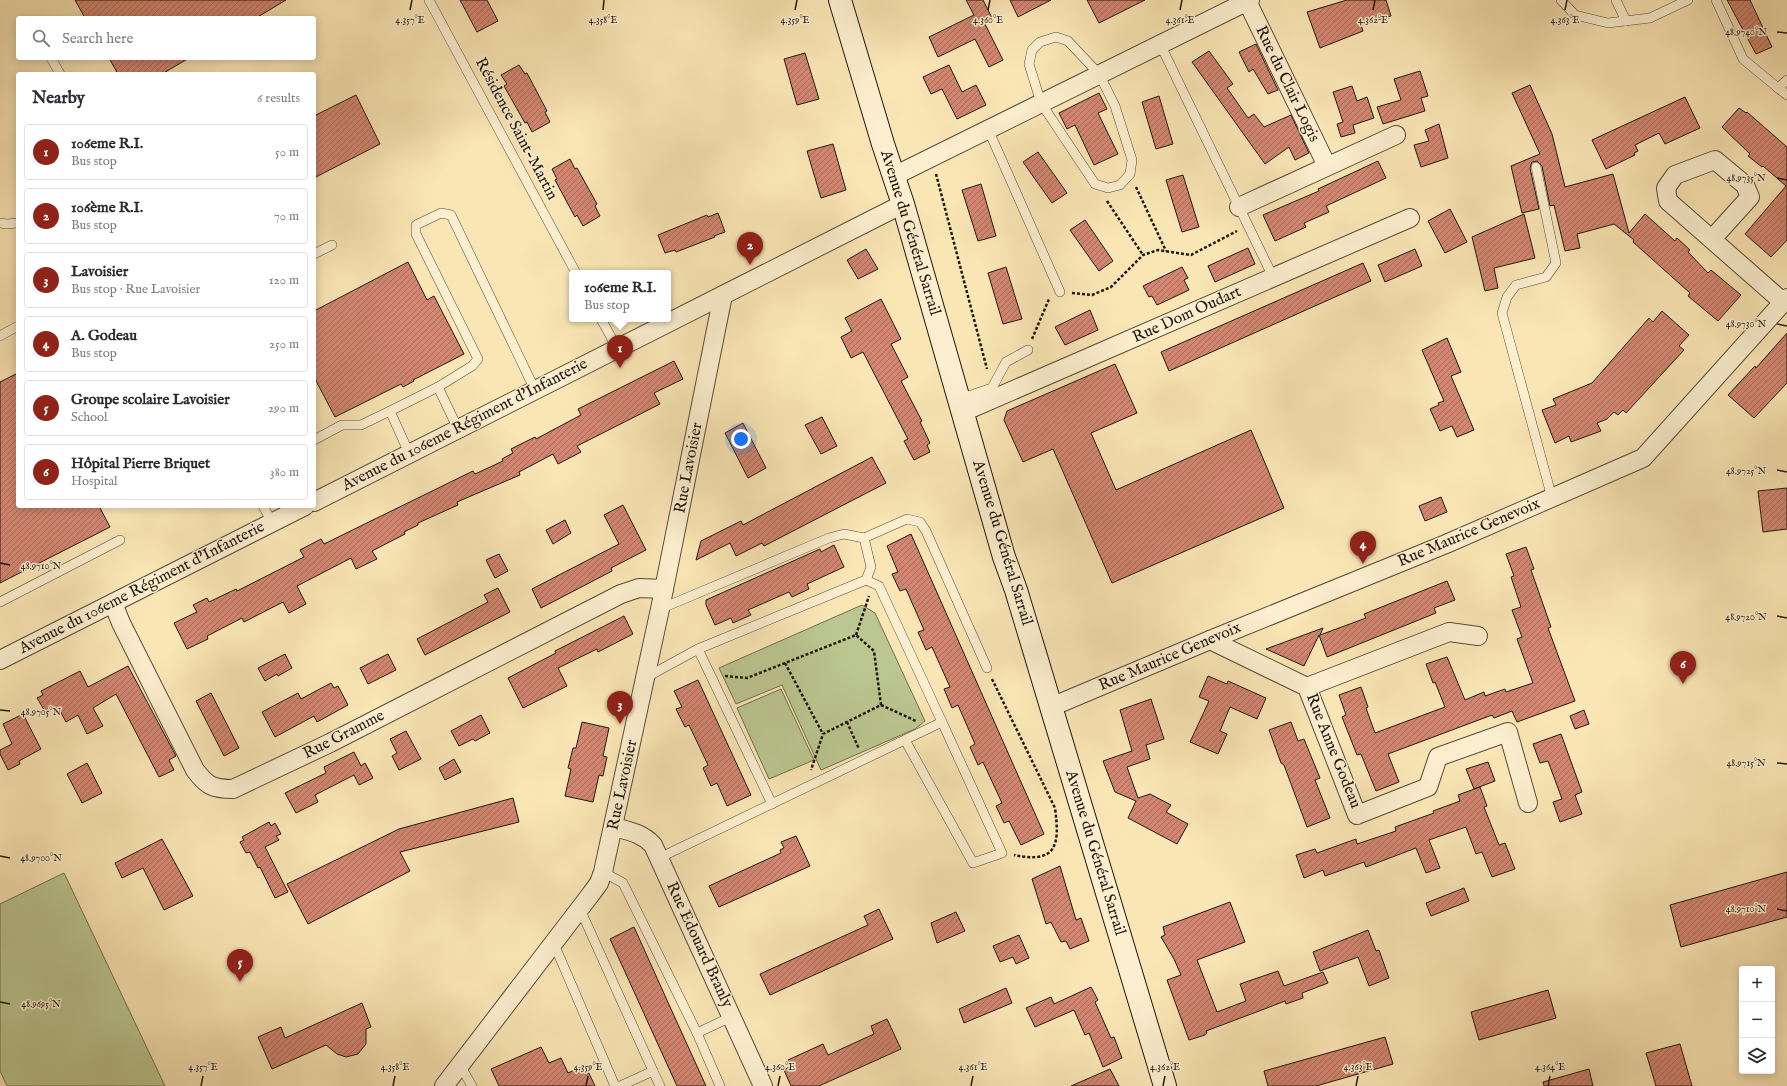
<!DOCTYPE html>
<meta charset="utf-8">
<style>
:root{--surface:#fff;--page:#f2f2f3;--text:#2b2b33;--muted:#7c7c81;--line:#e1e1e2;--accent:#8f2418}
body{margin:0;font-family:"IM FELL English",serif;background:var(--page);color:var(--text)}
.controls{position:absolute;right:12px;bottom:12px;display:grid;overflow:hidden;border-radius:4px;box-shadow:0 2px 10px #0003}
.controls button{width:36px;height:36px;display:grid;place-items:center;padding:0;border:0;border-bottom:1px solid var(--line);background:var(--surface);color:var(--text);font:20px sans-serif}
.you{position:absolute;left:741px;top:439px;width:14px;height:14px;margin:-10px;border:3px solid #fff;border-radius:50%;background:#1a73e8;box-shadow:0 0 0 6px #1a73e833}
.badge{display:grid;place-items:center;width:26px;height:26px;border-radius:50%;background:var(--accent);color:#fff;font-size:13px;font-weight:700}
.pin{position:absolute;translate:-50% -33px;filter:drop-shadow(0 1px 2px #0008)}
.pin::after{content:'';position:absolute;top:21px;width:14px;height:12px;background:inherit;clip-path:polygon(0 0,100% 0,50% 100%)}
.popup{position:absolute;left:569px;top:270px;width:102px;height:52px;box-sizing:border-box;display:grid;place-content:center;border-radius:4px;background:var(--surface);filter:drop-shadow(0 1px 3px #0005);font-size:13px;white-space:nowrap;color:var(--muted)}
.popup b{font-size:15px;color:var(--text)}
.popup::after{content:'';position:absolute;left:50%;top:100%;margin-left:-8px;border:8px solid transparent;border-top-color:var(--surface)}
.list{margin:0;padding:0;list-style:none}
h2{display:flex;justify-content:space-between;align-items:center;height:52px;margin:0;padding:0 16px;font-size:17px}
h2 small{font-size:13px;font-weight:400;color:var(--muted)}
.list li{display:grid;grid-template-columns:26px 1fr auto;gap:12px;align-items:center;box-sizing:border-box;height:56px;margin:0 8px 8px;padding:0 8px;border:1px solid var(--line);border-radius:4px}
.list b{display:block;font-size:15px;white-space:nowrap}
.list p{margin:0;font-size:13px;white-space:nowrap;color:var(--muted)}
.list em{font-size:13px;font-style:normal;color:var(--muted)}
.icon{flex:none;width:22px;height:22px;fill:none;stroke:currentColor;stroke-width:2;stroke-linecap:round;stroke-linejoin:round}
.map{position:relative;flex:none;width:1787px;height:1086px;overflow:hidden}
.search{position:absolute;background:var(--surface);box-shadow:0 2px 10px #0003;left:16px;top:16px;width:300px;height:44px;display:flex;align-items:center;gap:10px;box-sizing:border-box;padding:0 14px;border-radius:4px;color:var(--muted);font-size:15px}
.panel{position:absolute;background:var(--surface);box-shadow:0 2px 10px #0003;left:16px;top:72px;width:300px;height:436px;border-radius:4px}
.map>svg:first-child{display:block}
.green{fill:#bbc690;stroke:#6e6e4f}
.building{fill:url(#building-hatch);stroke:#22170e}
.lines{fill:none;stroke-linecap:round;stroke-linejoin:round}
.service-casing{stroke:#584b38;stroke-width:10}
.minor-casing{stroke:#584b38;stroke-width:20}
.secondary-casing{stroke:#22170e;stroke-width:24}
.path{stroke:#22170e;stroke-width:2.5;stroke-dasharray:3 2;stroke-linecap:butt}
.service{stroke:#fcefcf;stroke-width:9}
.minor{stroke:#fcefcf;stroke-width:18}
.secondary{stroke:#fcefcf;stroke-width:22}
.ticks{fill:none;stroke:#22170e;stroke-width:1.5}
.labels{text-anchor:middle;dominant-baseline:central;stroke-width:3;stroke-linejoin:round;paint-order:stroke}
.street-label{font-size:16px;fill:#22170e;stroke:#fcefcf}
.ticks-label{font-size:10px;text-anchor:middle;fill:#22170e;stroke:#fcefcf;stroke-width:3;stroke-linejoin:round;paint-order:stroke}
</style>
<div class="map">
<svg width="1787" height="1086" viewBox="0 0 1787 1086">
<defs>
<pattern id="building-hatch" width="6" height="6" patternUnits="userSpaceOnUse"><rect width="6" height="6" fill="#d28671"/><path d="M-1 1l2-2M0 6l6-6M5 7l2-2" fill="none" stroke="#aa6d5b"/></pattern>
</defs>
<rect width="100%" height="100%" fill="#fae6b5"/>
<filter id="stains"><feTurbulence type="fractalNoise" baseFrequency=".005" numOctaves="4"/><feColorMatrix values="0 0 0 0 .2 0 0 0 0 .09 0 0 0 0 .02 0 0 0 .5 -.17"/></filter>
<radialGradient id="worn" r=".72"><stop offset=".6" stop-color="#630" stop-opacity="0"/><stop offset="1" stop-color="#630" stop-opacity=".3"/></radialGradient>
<g class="green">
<polygon points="862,605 875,613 925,721 915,729 821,770 782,685 736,704 719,668"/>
<polygon points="781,689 814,760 769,779 737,708"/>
<polygon points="64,873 165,1086 7,1086 0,1071 0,904"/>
</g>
<g class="building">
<polygon points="75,0 286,0 256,18 85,18"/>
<polygon points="460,0 487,0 498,21 477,32"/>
<polygon points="966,0 983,0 993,20 985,24 1003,60 989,67 975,39 938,57 929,37 974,15"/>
<polygon points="1010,0 1051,0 1018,17"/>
<polygon points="1087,0 1145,0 1099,23"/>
<polygon points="1347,0 1386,0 1391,16 1361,25 1363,31 1320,48 1307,12"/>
<polygon points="1727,0 1750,0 1772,47 1756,54"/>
<polygon points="1256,44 1278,90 1268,94 1253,69 1249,72 1239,52"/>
<polygon points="1209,51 1233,84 1227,88 1248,118 1254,114 1264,127 1291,115 1309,153 1295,160 1289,147 1265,164 1192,62"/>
<polygon points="805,53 819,99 797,105 784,59"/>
<polygon points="109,58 189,58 162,74 118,74"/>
<polygon points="519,65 525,74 527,73 547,111 545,112 550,122 532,132 527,122 525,123 504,86 507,84 501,75"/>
<polygon points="949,65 962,92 976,85 986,105 957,119 942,89 931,94 923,77"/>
<polygon points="1420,71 1428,96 1421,98 1425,111 1383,124 1377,107 1401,100 1394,79"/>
<polygon points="1530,85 1552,134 1565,187 1613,174 1629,233 1645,214 1675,241 1677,238 1690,250 1688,252 1708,273 1711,270 1741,295 1718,321 1688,296 1690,293 1633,242 1634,240 1614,224 1577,234 1580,248 1565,251 1554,205 1550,206 1542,166 1537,161 1532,162 1530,168 1539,209 1522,213 1511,166 1540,154 1512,93"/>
<polygon points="1352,86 1357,101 1367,97 1374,118 1353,125 1355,133 1341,137 1337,124 1343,122 1333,92"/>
<polygon points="1099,93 1107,109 1098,113 1118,154 1094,165 1075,125 1067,129 1059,113"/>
<polygon points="356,95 380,144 314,178 314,116"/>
<polygon points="1159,96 1173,144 1156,149 1142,102"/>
<polygon points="1685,97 1700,128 1665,144 1659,133 1635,145 1638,151 1634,153 1635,155 1606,169 1592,140"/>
<polygon points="1739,108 1746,113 1747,112 1787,147 1787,240 1771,257 1745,234 1786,186 1763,166 1762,167 1748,156 1750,154 1722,127"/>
<polygon points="1439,124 1448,158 1421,167 1414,145 1429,141 1425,130"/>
<polygon points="833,144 846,190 821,198 807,151"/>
<polygon points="1038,152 1067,193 1052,203 1023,162"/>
<polygon points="570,159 575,169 577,168 597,204 595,206 600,216 583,226 577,215 575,217 555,180 557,179 552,169"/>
<polygon points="1378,161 1386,178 1326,206 1329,212 1304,223 1306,227 1275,241 1263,215 1319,191 1318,189"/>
<polygon points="1183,175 1199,227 1182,232 1166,180"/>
<polygon points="981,184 996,236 978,241 962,190"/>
<polygon points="1450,209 1467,242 1445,253 1428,221"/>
<polygon points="718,213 725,232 714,236 715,237 676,252 675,250 665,253 658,235 707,215 708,217"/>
<polygon points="1524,214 1535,258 1494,268 1498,288 1485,291 1472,237"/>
<polygon points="1085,220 1113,261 1099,271 1070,230"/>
<polygon points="1248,248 1255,264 1215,282 1208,266"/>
<polygon points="866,249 878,269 858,279 847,260"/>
<polygon points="1415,249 1422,266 1385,282 1378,265"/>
<polygon points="408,262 427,300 434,296 464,354 413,380 414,381 403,387 401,384 335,417 314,377 314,311"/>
<polygon points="1363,263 1371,281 1169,371 1161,352"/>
<polygon points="1006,267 1022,319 1003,324 988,273"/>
<polygon points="1182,267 1188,278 1184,280 1189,290 1157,305 1152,296 1149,297 1143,286"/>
<polygon points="881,299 901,339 891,344 908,377 901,381 922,421 920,422 930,443 927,445 930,452 914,460 904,441 908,439 863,352 851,358 841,337 852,331 845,318"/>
<polygon points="1090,310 1098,330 1065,345 1055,327"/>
<polygon points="1662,311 1689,335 1679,346 1684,350 1626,413 1623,410 1618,415 1614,412 1607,419 1597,423 1601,431 1571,442 1569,436 1555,443 1542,410 1556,405 1553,399 1592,383 1649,318 1653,322"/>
<polygon points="1787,333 1787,383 1754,418 1728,395 1755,366 1756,368"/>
<polygon points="1447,338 1461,372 1451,376 1474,430 1457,437 1452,426 1440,431 1430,409 1439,405 1438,403 1444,401 1422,350"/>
<polygon points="674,361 683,379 654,393 660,404 577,446 581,452 558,464 553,454 519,472 520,475 457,502 458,505 418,523 418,525 404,532 405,534 372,551 377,559 356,569 351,558 297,586 306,604 289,613 283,602 244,622 242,618 207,636 208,639 187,649 174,623 197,612 193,605 207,598 209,602 236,589 237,591 304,557 300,550 321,539 324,544 473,471 475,474 503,461 502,459 513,453 511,449 535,437 536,439 581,415 578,409"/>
<polygon points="1115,364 1137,413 1091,433 1116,490 1251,430 1284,508 1112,583 1053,449 1023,462 1004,420 1007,411"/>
<polygon points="18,373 18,506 99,506 110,527 0,583 0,382"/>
<polygon points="822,417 837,446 821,454 805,425"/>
<polygon points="743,423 766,468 748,478 725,433"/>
<polygon points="872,457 886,483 764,546 762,543 736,556 730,543 696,560 701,541 741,521 743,525"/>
<polygon points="1787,488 1787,529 1763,532 1758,491"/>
<polygon points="1441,497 1447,512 1425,521 1419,506"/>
<polygon points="623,505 646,550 611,568 612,571 541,608 532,589 619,544 604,515"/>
<polygon points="565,520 571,533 553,544 546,530"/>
<polygon points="911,534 1044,834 1021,845 1009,821 1004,823 996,806 1002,803 983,762 978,765 970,747 975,744 958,705 952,708 944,689 950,687 932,647 926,650 918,632 924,630 906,589 900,591 892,574 898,572 887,546"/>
<polygon points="834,545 844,567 807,584 809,589 792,597 789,592 748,610 751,615 733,623 731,618 715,625 706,605 706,600 820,549 821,552"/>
<polygon points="1526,547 1534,569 1531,570 1551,627 1548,628 1575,701 1517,722 1512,711 1494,718 1492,715 1388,754 1399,782 1376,791 1361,754 1357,755 1342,717 1346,715 1339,695 1361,687 1368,707 1366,708 1375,733 1445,707 1435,682 1433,683 1426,664 1447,657 1465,700 1484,692 1485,696 1505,689 1506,692 1533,683 1517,639 1522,637 1512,610 1521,607 1511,577 1514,576 1506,554"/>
<polygon points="499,554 508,571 495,578 486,560"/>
<polygon points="1447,581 1455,600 1434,608 1436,613 1327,657 1319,635 1304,666 1266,649 1323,628 1320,635 1366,618 1364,614"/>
<polygon points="498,588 510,612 425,655 417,639 488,602 484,595"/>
<polygon points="624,616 633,634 598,652 597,649 558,668 567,686 523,708 508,678 556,653 555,651"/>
<polygon points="285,654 292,668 278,676 277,674 265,681 258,668"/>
<polygon points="388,654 396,670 368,684 360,668"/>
<polygon points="128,666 176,756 169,760 174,770 159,777 116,694 93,708 103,726 87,734 78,715 66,722 58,707 46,713 37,698 43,695 41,691 80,671 88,687"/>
<polygon points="1208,676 1227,684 1228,681 1266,698 1257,719 1230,707 1220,731 1227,734 1218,754 1190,742 1209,701 1199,697"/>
<polygon points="698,680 751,795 727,806 717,783 711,786 703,768 708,765 689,725 685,727 676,709 682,707 674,691"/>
<polygon points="331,683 334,688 338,686 348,705 317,722 314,716 275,737 262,712 298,693 301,699"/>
<polygon points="211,693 239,748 224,756 196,701"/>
<polygon points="1151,699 1164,739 1146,745 1150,759 1127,767 1138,798 1150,794 1171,805 1166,812 1188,824 1177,844 1128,818 1136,801 1115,792 1103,761 1132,751 1120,710"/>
<polygon points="1584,710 1589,724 1575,729 1570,716"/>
<polygon points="23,714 41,749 19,761 20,764 8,770 0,754 0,750 12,744 3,724"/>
<polygon points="481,715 490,733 475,741 473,739 459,746 451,731"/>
<polygon points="582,722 609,728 603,756 607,757 603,776 599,775 593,802 565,796 571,769 568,768 573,748 576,748"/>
<polygon points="1291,722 1298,741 1304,739 1320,778 1315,780 1330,818 1307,827 1284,765 1281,763 1269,730"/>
<polygon points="406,731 421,759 399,770 392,756 397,753 390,739"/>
<polygon points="1561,734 1582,792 1575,795 1582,814 1560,822 1553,802 1562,799 1548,761 1540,763 1533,744"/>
<polygon points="354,752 361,766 365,763 373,778 359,785 354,775 315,795 318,802 296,813 285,793 326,773 324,767"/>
<polygon points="454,759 461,772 445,780 439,768"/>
<polygon points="1488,762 1495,781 1474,789 1466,769"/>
<polygon points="87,763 102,793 82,803 67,774"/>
<polygon points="1480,787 1487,806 1484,807 1499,845 1505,843 1515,869 1492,877 1482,852 1476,854 1466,827 1429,840 1440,868 1426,873 1416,848 1366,867 1364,862 1325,876 1323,870 1304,878 1296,855 1315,849 1317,853 1356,839 1357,844 1396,831 1395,827 1434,813 1433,811 1460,801 1458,795"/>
<polygon points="513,798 519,822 400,852 410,871 308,924 287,884 399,829"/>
<polygon points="269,822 271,826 275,823 281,834 276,836 279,840 265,847 288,892 275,898 260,867 258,868 250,852 246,853 240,842 244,840 242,837"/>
<polygon points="796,836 810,866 719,907 709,886 781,853 780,850 784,848 781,842"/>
<polygon points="162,839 193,896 164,910 143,868 122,878 115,863"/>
<polygon points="1060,866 1076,920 1081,918 1089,941 1070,949 1066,941 1061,942 1051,922 1046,924 1032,879"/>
<polygon points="1787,872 1787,917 1681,947 1670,905"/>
<polygon points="1464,888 1469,901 1431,916 1426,903"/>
<polygon points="1230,902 1245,942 1197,960 1217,1012 1246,1001 1240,984 1278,971 1284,986 1323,972 1328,983 1302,993 1303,998 1286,1004 1285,1001 1267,1008 1206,1031 1207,1033 1205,1035 1189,1040 1167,980 1181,975 1174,959 1161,937 1165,935 1163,927"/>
<polygon points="879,909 893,939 770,995 760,974 868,925 864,916"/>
<polygon points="956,912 965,931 937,943 931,923"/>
<polygon points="634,927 666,998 706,1086 677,1086 610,939"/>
<polygon points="1368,930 1376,951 1379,950 1389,978 1369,986 1358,957 1320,971 1313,952"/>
<polygon points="1019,935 1029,958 1016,964 1013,957 1000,962 993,946"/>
<polygon points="1091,987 1098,1000 1095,1002 1111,1038 1114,1037 1122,1058 1103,1067 1089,1033 1085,1035 1074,1010 1035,1027 1026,1008 1051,997 1054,1004"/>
<polygon points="1006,988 1012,1003 964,1023 959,1009"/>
<polygon points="1548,990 1556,1018 1479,1040 1471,1012"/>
<polygon points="362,1003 371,1027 366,1029 366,1044 358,1054 346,1057 337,1054 326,1045 272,1069 258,1037 281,1027 285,1038"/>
<polygon points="887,1019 901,1049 819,1086 791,1086 784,1070 791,1066 788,1060 823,1044 828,1055 874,1034 871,1026"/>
<polygon points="1385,1037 1393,1064 1316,1086 1268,1086 1264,1071"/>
<polygon points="1680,1044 1692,1086 1656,1086 1646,1053"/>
<polygon points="541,1047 549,1063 561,1058 568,1073 585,1065 595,1086 499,1086 491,1069"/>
<polygon points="1110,1069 1119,1086 1071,1086"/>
<polygon points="1589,1069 1593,1086 1544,1086 1543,1082"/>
</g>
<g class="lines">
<defs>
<g id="service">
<polyline points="429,0 576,273"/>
<polyline points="1561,0 1575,15 1608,23 1650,18 1688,0"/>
<polyline points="1616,0 1626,21"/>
<polyline points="1716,0 1743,59 1778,88"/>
<polygon points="1056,37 1068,41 1099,74 1115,106 1132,160 1130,174 1120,185 1108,188 1095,184 1041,103 1029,64 1032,50 1040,42"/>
<polyline points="1160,44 1273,277"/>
<polyline points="51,58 60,74"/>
<polyline points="1787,80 1778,88 1787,95"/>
<polyline points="988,129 1060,292"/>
<polyline points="1536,167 1556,263 1546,277 1516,285 1507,297 1502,313 1552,498"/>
<polyline points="0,223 6,224 18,223"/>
<polyline points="314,254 332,245"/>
<polyline points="601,319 617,348"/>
<polyline points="0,336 18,326"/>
<polyline points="438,387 458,429"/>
<polyline points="959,399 992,388 1006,362 1028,350"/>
<polyline points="390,411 409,453"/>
<polyline points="314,440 342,425 361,425 390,411 438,387 472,366 478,359 416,234 416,225 441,213 451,215 535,390"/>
<polyline points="263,506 272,522"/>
<polyline points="864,538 907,519 920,522 926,531 987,668"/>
<polyline points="0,602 120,540"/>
<polyline points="698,649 772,804"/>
<polyline points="645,678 698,649 866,580 871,567 864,538 844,534 829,538 660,609"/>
<polyline points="905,740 973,863 1002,853 942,722"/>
<polyline points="659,858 942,722 879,586 866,580"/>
<polyline points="603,872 623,883 697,1033 731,1017"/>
<polyline points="580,909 653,1071 620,1086"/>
<polyline points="554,944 615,1086"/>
<polyline points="697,1033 720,1086"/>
<polyline points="460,1065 472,1086"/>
<polyline points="653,1071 660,1086"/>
</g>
<g id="minor">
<polyline points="1247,1 1327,166"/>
<polyline points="894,176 1250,0"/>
<polyline points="1239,207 1396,135"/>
<polyline points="1712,239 1750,197 1745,185 1715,160 1675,175 1666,188 1668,201 1783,302"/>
<polyline points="963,412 1410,218"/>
<polyline points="314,502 903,204"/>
<path d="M113 603 121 623 195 770C207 786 213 789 233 789L330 743 621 594 639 588 664 589"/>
<polyline points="1210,640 1307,687 1357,815 1428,787 1438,757 1508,732 1528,803"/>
<polyline points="0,660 305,506"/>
<polyline points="1307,687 1449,632 1478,636"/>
<polyline points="1051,707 1210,640 1446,544 1643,458 1787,298"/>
<path d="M614 827C629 831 642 833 653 845L763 1086"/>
<polyline points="444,1086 591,894 599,883 603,872 660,609 723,295"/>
</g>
<polyline id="secondary" points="840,0 883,144 903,204 1004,557 1016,590 1165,1086"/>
</defs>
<use href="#service" class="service-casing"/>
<use href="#minor" class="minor-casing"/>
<use href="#secondary" class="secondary-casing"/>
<g class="path">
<polyline points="936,174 987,369"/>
<polyline points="1136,187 1166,251"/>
<polyline points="1107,201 1143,255"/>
<polyline points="1072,293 1092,295 1111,287 1143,255 1158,250 1191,255 1237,231"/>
<polyline points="1032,339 1049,299"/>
<polyline points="856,635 869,596"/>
<polyline points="785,663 823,734"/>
<polyline points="725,676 747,678 856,635 874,651 881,705 823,734 811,770"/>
<path d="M992 679 1055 808C1060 845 1057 864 1014 855"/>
<polyline points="881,705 916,721"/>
<polyline points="847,722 859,749"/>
</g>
<use href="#service" class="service"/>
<use href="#minor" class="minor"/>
<use href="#secondary" class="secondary"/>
</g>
<path class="ticks" d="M410 10 412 0M603 10 604 0M795 10 797 0M988 10 990 0M1180 10 1182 0M1373 10 1375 0M1565 10 1567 0M1777 32 1787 33M1777 178 1787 180M1777 324 1787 326M1777 470 1787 472M0 563 10 565M1777 616 1787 618M0 710 10 711M1777 763 1787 764M0 856 10 858M1777 909 1787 911M0 1002 10 1004M201 1086 203 1076M393 1086 395 1076M586 1086 588 1076M778 1086 780 1076M971 1086 973 1076M1163 1086 1165 1076M1356 1086 1358 1076M1548 1086 1550 1076"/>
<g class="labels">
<g class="street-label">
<text transform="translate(1287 84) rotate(64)">Rue du Clair Logis</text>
<text transform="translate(516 129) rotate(62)">Résidence Saint-Martin</text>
<text transform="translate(910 233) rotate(73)">Avenue du Général Sarrail</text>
<text transform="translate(1187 315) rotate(-24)">Rue Dom Oudart</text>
<text transform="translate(465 425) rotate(-27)">Avenue du 106eme Régiment d'Infanterie</text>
<text transform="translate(689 468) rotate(-79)">Rue Lavoisier</text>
<text transform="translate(1469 533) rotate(-23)">Rue Maurice Genevoix</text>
<text transform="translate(1002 543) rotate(73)">Avenue du Général Sarrail</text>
<text transform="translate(142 588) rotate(-27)">Avenue du 106eme Régiment d'Infanterie</text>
<text transform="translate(1170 657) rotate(-23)">Rue Maurice Genevoix</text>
<text transform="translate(344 735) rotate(-27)">Rue Gramme</text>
<text transform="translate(1333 751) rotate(68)">Rue Anne Godeau</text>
<text transform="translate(623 785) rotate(-78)">Rue Lavoisier</text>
<text transform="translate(1095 853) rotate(73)">Avenue du Général Sarrail</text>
<text transform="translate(699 945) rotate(65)">Rue Edouard Branly</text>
</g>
</g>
<g class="ticks-label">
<text x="410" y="23">4.357°E</text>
<text x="603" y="23">4.358°E</text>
<text x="795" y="23">4.359°E</text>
<text x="988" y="23">4.360°E</text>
<text x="1180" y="23">4.361°E</text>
<text x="1373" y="23">4.362°E</text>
<text x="1565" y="23">4.363°E</text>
<text x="1746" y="35">48.9740°N</text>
<text x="1746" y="181">48.9735°N</text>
<text x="1746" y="327">48.9730°N</text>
<text x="1746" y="474">48.9725°N</text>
<text x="41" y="569">48.9710°N</text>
<text x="1746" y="620">48.9720°N</text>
<text x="41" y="715">48.9705°N</text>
<text x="1746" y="766">48.9715°N</text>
<text x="41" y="861">48.9700°N</text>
<text x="1746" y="912">48.9710°N</text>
<text x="41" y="1007">48.9695°N</text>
<text x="203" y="1070">4.357°E</text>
<text x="395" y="1070">4.358°E</text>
<text x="588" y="1070">4.359°E</text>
<text x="780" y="1070">4.360°E</text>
<text x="973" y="1070">4.361°E</text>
<text x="1165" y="1070">4.362°E</text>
<text x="1358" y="1070">4.363°E</text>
<text x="1550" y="1070">4.364°E</text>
</g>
<rect width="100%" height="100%" filter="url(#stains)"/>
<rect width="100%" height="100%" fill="url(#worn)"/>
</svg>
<div class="controls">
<button>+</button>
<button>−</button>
<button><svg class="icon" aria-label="layers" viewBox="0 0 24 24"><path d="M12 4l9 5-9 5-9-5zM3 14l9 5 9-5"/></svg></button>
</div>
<div class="you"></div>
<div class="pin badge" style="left:620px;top:368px">1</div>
<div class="popup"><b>106eme R.I.</b>Bus stop</div>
<div class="pin badge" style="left:750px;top:265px">2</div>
<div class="pin badge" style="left:620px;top:724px">3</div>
<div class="pin badge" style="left:1363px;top:564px">4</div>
<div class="pin badge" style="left:240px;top:982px">5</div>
<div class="pin badge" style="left:1683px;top:684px">6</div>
<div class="search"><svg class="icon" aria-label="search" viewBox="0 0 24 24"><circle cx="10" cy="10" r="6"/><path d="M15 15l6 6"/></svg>Search here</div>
<section class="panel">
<h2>Nearby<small>6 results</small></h2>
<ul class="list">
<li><span class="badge">1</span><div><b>106eme R.I.</b><p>Bus stop</p></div><em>50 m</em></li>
<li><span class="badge">2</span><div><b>106ème R.I.</b><p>Bus stop</p></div><em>70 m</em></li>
<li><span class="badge">3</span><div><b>Lavoisier</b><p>Bus stop · Rue Lavoisier</p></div><em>120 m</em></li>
<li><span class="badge">4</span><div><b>A. Godeau</b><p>Bus stop</p></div><em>250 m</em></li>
<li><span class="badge">5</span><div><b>Groupe scolaire Lavoisier</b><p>School</p></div><em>290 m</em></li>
<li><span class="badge">6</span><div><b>Hôpital Pierre Briquet</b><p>Hospital</p></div><em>380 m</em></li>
</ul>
</section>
</div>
